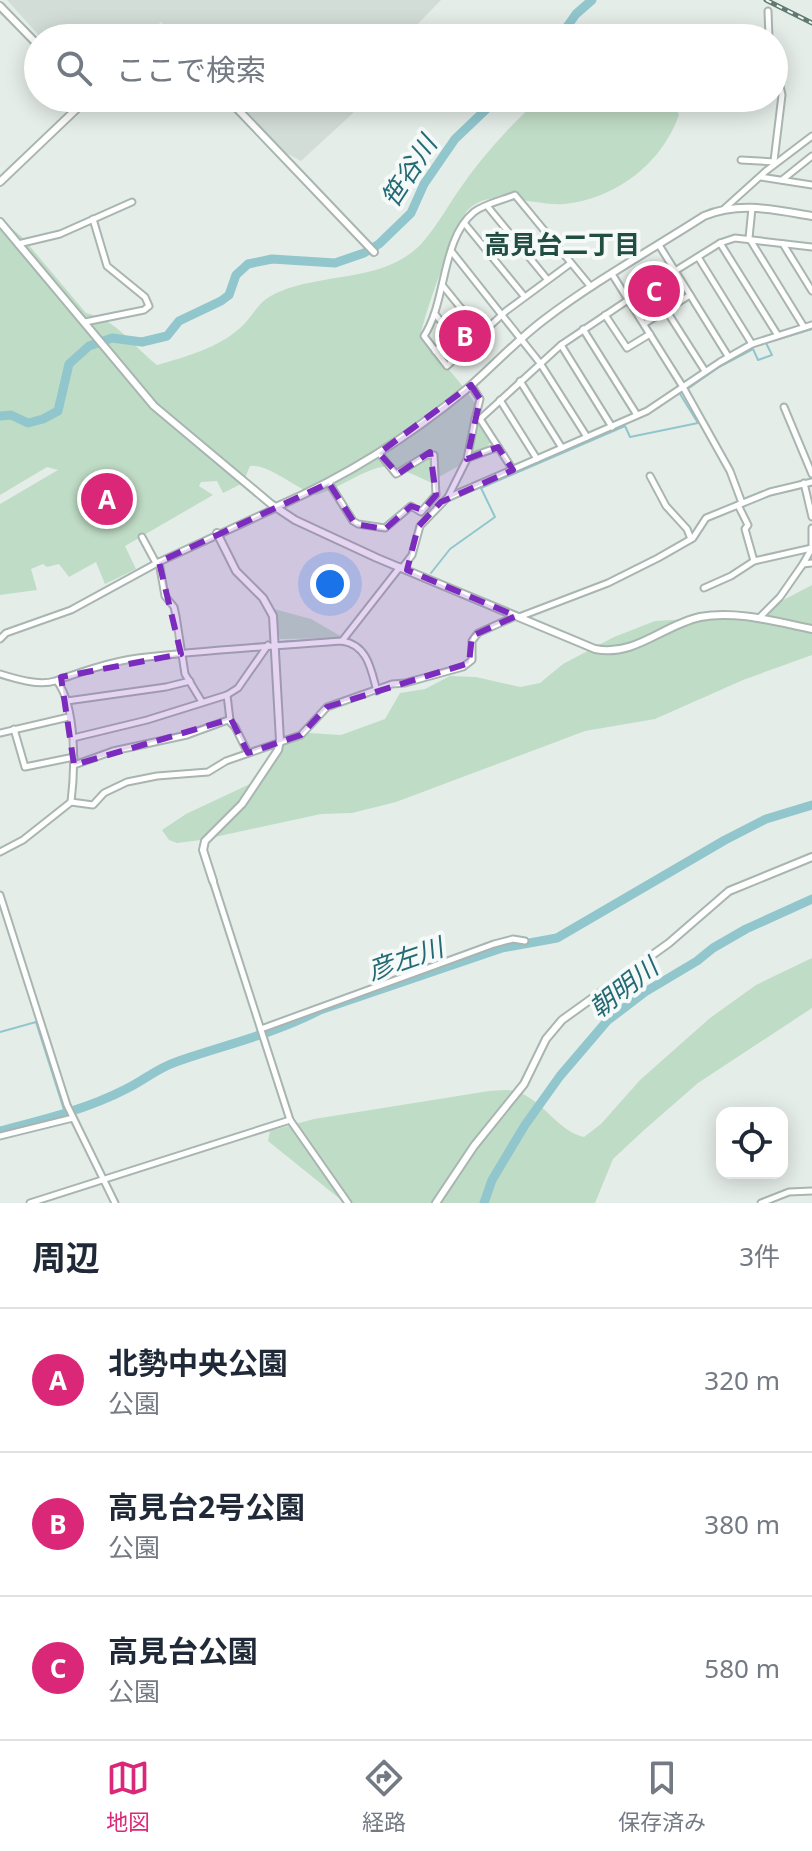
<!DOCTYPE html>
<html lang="ja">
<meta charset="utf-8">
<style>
:root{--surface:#fff;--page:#f6f6f7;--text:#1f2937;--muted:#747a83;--line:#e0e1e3;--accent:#db2777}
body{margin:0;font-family:"Noto Sans","Noto Sans JP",sans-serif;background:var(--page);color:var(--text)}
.controls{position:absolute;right:24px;bottom:24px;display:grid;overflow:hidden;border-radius:16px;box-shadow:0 4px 20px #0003}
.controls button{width:72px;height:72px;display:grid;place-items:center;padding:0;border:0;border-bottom:2px solid var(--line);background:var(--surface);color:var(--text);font:40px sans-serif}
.you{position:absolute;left:330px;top:584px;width:28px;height:28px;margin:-20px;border:6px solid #fff;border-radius:50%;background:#1a73e8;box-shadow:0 0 0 12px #1a73e833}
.badge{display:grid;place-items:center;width:52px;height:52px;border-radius:50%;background:var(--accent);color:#fff;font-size:26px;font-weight:700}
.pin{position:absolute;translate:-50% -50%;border:4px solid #fff;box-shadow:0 2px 8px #0006}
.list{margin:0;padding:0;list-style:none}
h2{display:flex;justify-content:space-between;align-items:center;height:104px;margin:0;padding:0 32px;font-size:34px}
h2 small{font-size:26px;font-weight:400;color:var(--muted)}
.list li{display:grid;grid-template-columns:52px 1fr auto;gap:24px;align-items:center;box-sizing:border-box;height:144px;padding:0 32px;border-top:2px solid var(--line)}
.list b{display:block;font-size:30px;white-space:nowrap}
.list p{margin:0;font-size:26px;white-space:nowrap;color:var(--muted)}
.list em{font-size:26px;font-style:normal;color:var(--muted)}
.icon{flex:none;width:44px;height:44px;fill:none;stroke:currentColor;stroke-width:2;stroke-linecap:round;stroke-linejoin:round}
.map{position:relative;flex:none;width:812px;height:1203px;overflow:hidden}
.search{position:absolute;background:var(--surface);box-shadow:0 4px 20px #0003;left:24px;right:24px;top:24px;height:88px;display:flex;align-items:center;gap:20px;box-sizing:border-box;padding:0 28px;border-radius:44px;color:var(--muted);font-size:30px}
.sheet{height:536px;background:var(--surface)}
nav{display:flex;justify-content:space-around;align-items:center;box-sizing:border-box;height:112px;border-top:2px solid var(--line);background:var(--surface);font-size:22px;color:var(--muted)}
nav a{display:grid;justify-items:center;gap:4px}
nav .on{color:var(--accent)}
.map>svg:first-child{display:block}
.built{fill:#d3ddd8}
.green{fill:#bfdcc6}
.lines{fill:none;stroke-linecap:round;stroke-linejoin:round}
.stream{stroke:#91c6cd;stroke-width:2}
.river{stroke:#91c6cd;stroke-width:9}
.minor-casing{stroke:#a8b5b0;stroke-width:9}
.tertiary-casing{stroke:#a8b5b0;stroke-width:10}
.minor{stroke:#fff;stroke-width:5}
.tertiary{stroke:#fff;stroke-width:6}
.rail-casing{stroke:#607971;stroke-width:5}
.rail{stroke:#f5f9f7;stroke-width:2;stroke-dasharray:6;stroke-linecap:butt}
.marked{fill:#7b2cbf;fill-opacity:0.2;stroke:#7b2cbf;stroke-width:6;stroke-dasharray:16 10;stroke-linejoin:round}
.labels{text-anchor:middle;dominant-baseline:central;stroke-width:8;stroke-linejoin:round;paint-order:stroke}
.water-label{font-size:26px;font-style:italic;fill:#236a75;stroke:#f5f9f7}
.neighbourhood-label{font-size:26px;font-weight:bold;fill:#224e42;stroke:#f5f9f7}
</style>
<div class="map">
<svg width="812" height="1203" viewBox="0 0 812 1203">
<rect width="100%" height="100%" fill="#e5ede9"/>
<g class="built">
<polygon points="7,0 441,0 404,38 177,38 161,22 144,38 41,38"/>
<polygon points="234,98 363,98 352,114 301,161 286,153"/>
</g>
<g class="green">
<path d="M542 98H671L679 115C662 163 616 199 564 204 535 207 493 186 469 209 463 214 461 224 458 231 442 265 430 299 420 335 442 365 488 406 491 442L480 454 430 482C418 477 405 470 393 467 371 462 338 491 314 495 297 488 266 463 250 466L243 483 223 493 217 481 201 482 199 486 213 495 125 546 136 569 105 584 96 562 69 577 59 564 47 567 43 564 31 569 37 590 0 595V504L58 470 47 467 0 495V219L22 237 86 313C116 319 134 347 157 365 185 357 218 348 240 328 251 319 256 305 269 297 316 270 382 286 422 243 438 225 450 202 464 183 482 157 518 116 542 98Z"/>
<polygon points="666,263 684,292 684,296 647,319 643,319 624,289"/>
<polygon points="460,311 476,330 476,335 449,361 445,360 438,351 455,337 445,324"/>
<polygon points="812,585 812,655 743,680 655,719 585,731 396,802 352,813 321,814 201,840 177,843 169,840 162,830 186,814 252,783 269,758 285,743 309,733 341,735 385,719 400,693 425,689 450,676 476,677 520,687 540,683 563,664 614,637 655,621 755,615"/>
<polygon points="274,609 311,619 344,638 280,639"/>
<path d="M812 958V1008L698 1083 643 1131 613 1159 595 1203H345L268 1141 270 1131 314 1119 489 1091C496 1091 507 1089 515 1091 543 1099 557 1131 584 1137L601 1124 640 1080 710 1018 756 985Z"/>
</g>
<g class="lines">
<g class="stream">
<polyline points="689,388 719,367 753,349 758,360 772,355 766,343 812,329"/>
<polyline points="431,573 450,549 495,517 481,488 625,426 630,437 698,423 680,394"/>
<polyline points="279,642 334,639"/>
<polyline points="0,1032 36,1022 65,1113"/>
</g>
<g class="river">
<polyline points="559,38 576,14 592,0"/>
<polyline points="0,416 11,415 28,423 43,419 58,411 69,364 89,346 112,338 142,342 167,336 179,321 221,301 229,295 236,275 248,264 272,259 335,263 364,253 379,244 411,213 424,184 455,139 498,98"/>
<path d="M0 1131C43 1120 88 1109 128 1088 144 1080 158 1068 176 1062 224 1045 274 1034 320 1010L502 948 557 938 725 840 766 819 812 805"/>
<polyline points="484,1203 492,1180 525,1125 560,1076 607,1021 645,992 697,961 713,948 746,929 812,899"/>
</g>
<defs>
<g id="minor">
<polyline points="768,11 769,38"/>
<polyline points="741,160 775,162"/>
<polyline points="774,161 782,95 774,59"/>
<polyline points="761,177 812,185"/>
<polyline points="782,180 812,156"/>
<polyline points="488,207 547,279"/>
<polyline points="725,208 766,171 812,136"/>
<polyline points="752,208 749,238 804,327"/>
<polyline points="465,224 524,296"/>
<polyline points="720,243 777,334"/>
<polyline points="18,244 60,234 132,202"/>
<polyline points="783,244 812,291"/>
<polyline points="659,245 728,356"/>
<polyline points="452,252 540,363 587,437"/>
<polyline points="698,257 752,344"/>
<path d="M571 263 506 311 447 366 424 336C447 301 441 239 474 212 484 204 503 200 515 195L591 287"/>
<polyline points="675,271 720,243 735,238 812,247"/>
<polyline points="612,274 683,387 730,471 742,503"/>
<polyline points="443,286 481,333"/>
<polyline points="666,310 705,371"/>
<polyline points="435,314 453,336 435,351"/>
<polyline points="605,315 627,348 650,334"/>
<polyline points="85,322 144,310 149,306 145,297 107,266 93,219"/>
<polyline points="443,324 461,308"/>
<polyline points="644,324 690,295"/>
<polyline points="583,329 637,415"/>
<polyline points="561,345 612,427"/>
<polyline points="520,381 562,448"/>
<polyline points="471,385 480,399 475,419"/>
<polyline points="500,400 537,459"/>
<polyline points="784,407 812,474"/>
<polyline points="480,419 513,470"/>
<polyline points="468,458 498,447"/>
<polyline points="650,476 666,506 687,529 691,539"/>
<polyline points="329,483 353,521 358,524 385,528 411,506 421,512 436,495 434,455 427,455 396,474 379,453"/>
<polyline points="804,483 812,517"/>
<polyline points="448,497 467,459 475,419 480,419 561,345 628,300"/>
<polyline points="738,505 748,525 745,529 754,561"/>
<polyline points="812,528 812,548 803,564 812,563"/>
<polyline points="142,537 156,563"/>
<polyline points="159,562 165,596 174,607 176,616 185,674 202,702"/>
<polyline points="402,568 412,555 420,526 447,498 647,411 720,362 752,344 812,325"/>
<polyline points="704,588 731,576 754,561 812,548"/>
<polyline points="519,617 608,583 658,558 693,538 706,518 770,492 812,482"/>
<polyline points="759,618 780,597 803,564"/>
<polyline points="0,639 6,633 71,610 159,562 276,508"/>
<polyline points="342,641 400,567"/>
<path d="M0 674C16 679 39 686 55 681 81 672 109 662 138 658 206 650 274 646 342 641 368 645 371 670 377 691"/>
<path d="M57 681C77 708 75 769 71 802"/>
<polyline points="227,695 230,720"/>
<polyline points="67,701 166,687 190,681"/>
<polyline points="14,729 25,767 74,757"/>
<polyline points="0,733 69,717"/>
<polyline points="73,738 147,720 227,695 238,688 268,645"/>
<polyline points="74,765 113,751 187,735 228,720 235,727 248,753"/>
<polyline points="0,852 23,840 71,802 93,805 104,793 127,782 157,776 208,772 226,761 301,735 327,707 392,684 405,683 463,667 472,660 472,641 478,633 516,616"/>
<polyline points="213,881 290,1120 348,1203"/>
<polyline points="0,895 67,1105 115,1203"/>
<polyline points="261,1029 494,944 513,939 525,941"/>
<polyline points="0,1136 73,1118"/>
<polyline points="30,1203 290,1120"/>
<polyline points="761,1203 789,1192 812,1191"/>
</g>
<g id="tertiary">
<polyline points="0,6 38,45"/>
<polyline points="151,38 161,29 170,38"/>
<polyline points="227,98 374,252"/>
<polyline points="0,182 88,98"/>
<path d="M0 222 154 406 271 504 295 520 377 558 595 649C635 657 663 625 700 617 736 610 777 622 812 629"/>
<path d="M276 507C345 477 410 436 468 388 494 365 517 340 545 319 595 281 651 250 704 216 740 201 775 210 812 216"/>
<polyline points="213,881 203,850 205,841 242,804 278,750 280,741 273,616 263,598 236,571 217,533"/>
<polyline points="436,1203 474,1146 524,1084 546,1039 562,1020 669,943 729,891 812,857"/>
</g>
</defs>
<use href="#minor" class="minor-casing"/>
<use href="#tertiary" class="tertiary-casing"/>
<use href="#minor" class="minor"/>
<use href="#tertiary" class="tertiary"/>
<defs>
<polyline id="rail" points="766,0 812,23"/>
</defs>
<use href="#rail" class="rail-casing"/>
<use href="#rail" class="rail"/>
</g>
<path class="marked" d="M471 385 480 399 467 459 498 447 513 470 441 502 418 527 407 570 516 616 472 636 469 663 327 707 301 735 248 753 231 719 74 765 61 677 181 654 159 562 329 483 355 524 385 529 411 506 423 510 436 495 430 452 398 474 379 453Z"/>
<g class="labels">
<g class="water-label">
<text transform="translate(408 171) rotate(-57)">笹谷川</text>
<text transform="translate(405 958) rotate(-19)">彦左川</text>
<text transform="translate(623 987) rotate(-38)">朝明川</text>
</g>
<g class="neighbourhood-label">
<text x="562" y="244">高見台二丁目</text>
</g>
</g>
</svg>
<div class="controls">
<button><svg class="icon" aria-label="locate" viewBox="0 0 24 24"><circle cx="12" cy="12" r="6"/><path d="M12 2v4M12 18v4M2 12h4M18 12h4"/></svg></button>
</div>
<div class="you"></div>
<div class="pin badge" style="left:107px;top:499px">A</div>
<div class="pin badge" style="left:465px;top:336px">B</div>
<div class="pin badge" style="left:654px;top:291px">C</div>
<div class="search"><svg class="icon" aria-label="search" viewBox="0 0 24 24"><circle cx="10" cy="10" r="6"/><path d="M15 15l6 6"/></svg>ここで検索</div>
</div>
<section class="sheet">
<h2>周辺<small>3件</small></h2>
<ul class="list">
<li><span class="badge">A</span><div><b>北勢中央公園</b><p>公園</p></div><em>320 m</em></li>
<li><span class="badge">B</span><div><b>高見台2号公園</b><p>公園</p></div><em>380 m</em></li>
<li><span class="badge">C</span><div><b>高見台公園</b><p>公園</p></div><em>580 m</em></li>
</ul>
</section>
<nav>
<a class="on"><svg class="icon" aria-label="map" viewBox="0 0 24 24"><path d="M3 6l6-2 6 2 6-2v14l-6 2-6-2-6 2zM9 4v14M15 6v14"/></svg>地図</a>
<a><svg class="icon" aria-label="directions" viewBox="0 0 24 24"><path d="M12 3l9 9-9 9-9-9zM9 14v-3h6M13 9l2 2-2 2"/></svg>経路</a>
<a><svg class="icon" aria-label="saved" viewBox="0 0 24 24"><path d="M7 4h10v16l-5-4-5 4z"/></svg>保存済み</a>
</nav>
